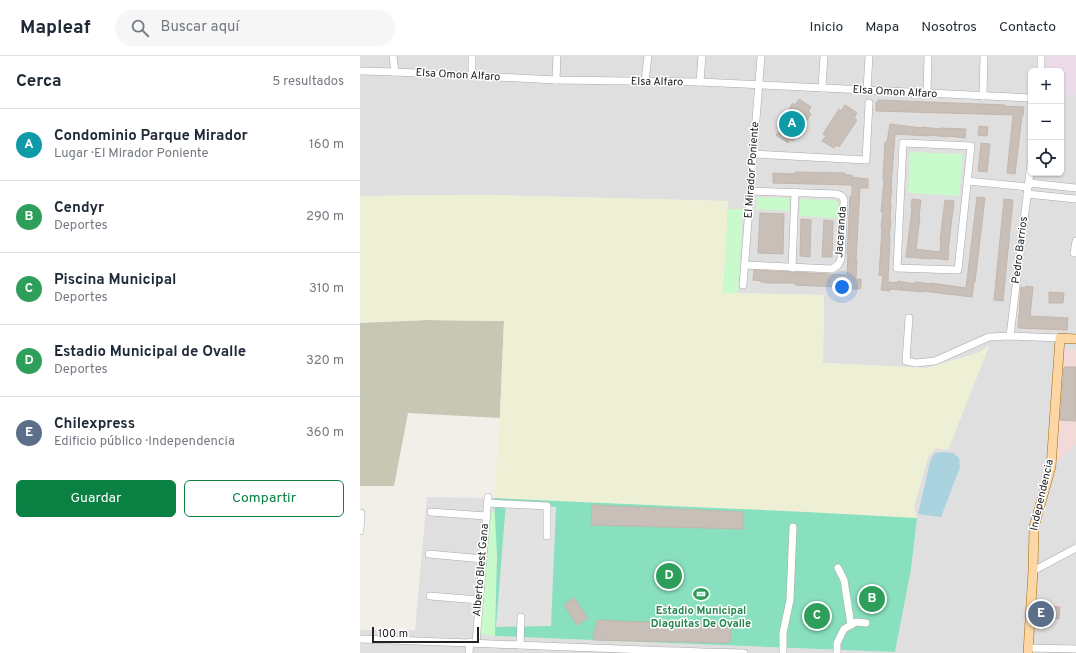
<!DOCTYPE html>
<html lang="es">
<meta charset="utf-8">
<style>
:root{--surface:#fff;--page:#f6f6f7;--text:#1f2937;--muted:#747a83;--line:#e0e1e3;--accent:#0b8043}
body{margin:0;font-family:Overpass,sans-serif;background:var(--page);color:var(--text)}
.controls{position:absolute;right:12px;top:12px;display:grid;overflow:hidden;border-radius:6px;box-shadow:0 1px 3px #0004}
.controls button{width:36px;height:36px;display:grid;place-items:center;padding:0;border:0;border-bottom:1px solid var(--line);background:var(--surface);color:var(--text);font:20px sans-serif}
.scale{position:absolute;left:12px;bottom:10px;width:107px;box-sizing:border-box;padding-left:4px;border:2px solid #222;border-top:0;font-size:11px;line-height:14px;white-space:nowrap;color:#222;-webkit-text-stroke:3px #fff;paint-order:stroke}
.you{position:absolute;left:482px;top:231px;width:14px;height:14px;margin:-10px;border:3px solid #fff;border-radius:50%;background:#1a73e8;box-shadow:0 0 0 6px #1a73e833}
.badge{display:grid;place-items:center;width:26px;height:26px;border-radius:50%;background:var(--accent);color:#fff;font-size:13px;font-weight:700}
.pin{position:absolute;translate:-50% -50%;border:2px solid #fff;box-shadow:0 1px 4px #0006}
.list{margin:0;padding:0;list-style:none}
h2{display:flex;justify-content:space-between;align-items:center;height:52px;margin:0;padding:0 16px;font-size:17px}
h2 small{font-size:13px;font-weight:400;color:var(--muted)}
.list li{display:grid;grid-template-columns:26px 1fr auto;gap:12px;align-items:center;box-sizing:border-box;height:72px;padding:0 16px;border-top:1px solid var(--line)}
.list b{display:block;font-size:15px;white-space:nowrap}
.list p{margin:0;font-size:13px;white-space:nowrap;color:var(--muted)}
.list em{font-size:13px;font-style:normal;color:var(--muted)}
.actions{display:flex;gap:8px;padding:12px 16px}
.actions a{flex:1;padding:9px 0;border:1px solid var(--accent);border-radius:6px;text-align:center;font-size:14px;color:var(--accent)}
.actions .main{background:var(--accent);color:#fff}
.icon{flex:none;width:22px;height:22px;fill:none;stroke:currentColor;stroke-width:2;stroke-linecap:round;stroke-linejoin:round}
.map{position:relative;flex:none;width:716px;height:597px;overflow:hidden}
header{display:flex;align-items:center;gap:24px;box-sizing:border-box;height:56px;padding:0 20px;background:var(--surface);border-bottom:1px solid var(--line)}
header strong{font-size:19px}
nav{display:flex;gap:22px;margin-inline-start:auto;font-size:14px}
.search{width:280px;height:36px;background:var(--page);display:flex;align-items:center;gap:10px;box-sizing:border-box;padding:0 14px;border-radius:22px;color:var(--muted);font-size:15px}
main{display:flex}
aside{flex:1;background:var(--surface)}
.map>svg:first-child{display:block}
.residential{fill:#e0dfdf;fill-rule:evenodd}
.commercial{fill:#f2dad9}
.industrial{fill:#ebdbe8}
.construction{fill:#c7c7b4}
.farmland{fill:#eef0d5}
.park{fill:#c8facc}
.pitch{fill:#88e0be}
.parking{fill:#e2e2e2}
.water{fill:#aad3df}
.building{fill:#c7bfb8;stroke:#c4b6ab}
.lines{fill:none;stroke-linecap:round;stroke-linejoin:round}
.minor-casing{stroke:#a9a9a9;stroke-width:8}
.major-casing{stroke:#a06b00;stroke-width:10}
.minor{stroke:#fff;stroke-width:7}
.major{stroke:#fcd6a4;stroke-width:9}
.labels{text-anchor:middle;dominant-baseline:central;stroke-width:3;stroke-linejoin:round;paint-order:stroke}
.street-label{font-size:11px;fill:#222;stroke:#fff}
.leisure-label{font-size:11px;font-weight:bold;fill:#27864d;stroke:#fff}
</style>
<header>
<strong>Mapleaf</strong>
<div class="search"><svg class="icon" aria-label="search" viewBox="0 0 24 24"><circle cx="10" cy="10" r="6"/><path d="M15 15l6 6"/></svg>Buscar aquí</div>
<nav><a>Inicio</a><a>Mapa</a><a>Nosotros</a><a>Contacto</a></nav>
</header>
<main>
<aside>
<h2>Cerca<small>5 resultados</small></h2>
<ul class="list">
<li><span class="badge" style="background:#0f9aa8">A</span><div><b>Condominio Parque Mirador</b><p>Lugar · El Mirador Poniente</p></div><em>160 m</em></li>
<li><span class="badge" style="background:#2e9e5b">B</span><div><b>Cendyr</b><p>Deportes</p></div><em>290 m</em></li>
<li><span class="badge" style="background:#2e9e5b">C</span><div><b>Piscina Municipal</b><p>Deportes</p></div><em>310 m</em></li>
<li><span class="badge" style="background:#2e9e5b">D</span><div><b>Estadio Municipal de Ovalle</b><p>Deportes</p></div><em>320 m</em></li>
<li><span class="badge" style="background:#5c6f8a">E</span><div><b>Chilexpress</b><p>Edificio público · Independencia</p></div><em>360 m</em></li>
</ul>
<div class="actions"><a class="main">Guardar</a><a>Compartir</a></div>
</aside>
<div class="map">
<svg width="716" height="597" viewBox="0 0 716 597">
<rect width="100%" height="100%" fill="#f2efe9"/>
<path class="residential" d="M0 0H716V597H0V574H55L67 441 134 442 137 499 136 580 535 596 557 462 554 451 568 401 576 392 588 394 629 290 618 297 566 312 463 307 464 239 363 237 368 145 126 139 0 140ZM671 15H701V117H671Z"/>
<g class="commercial">
<polygon points="702,293 716,294 716,389 695,408"/>
<polygon points="673,547 701,549 700,564 672,562"/>
</g>
<polygon class="industrial" points="688,0 716,0 716,39 701,39 701,15 686,15"/>
<polygon class="construction" points="67,264 144,265 140,362 48,357 34,430 0,430 0,267"/>
<polygon class="farmland" points="126,139 368,145 363,237 464,239 463,307 566,312 618,297 629,290 588,394 576,392 568,401 554,451 557,462 446,456 134,442 140,357 144,265 67,264 0,266 0,140"/>
<g class="park">
<polygon points="550,96 603,98 599,140 548,137"/>
<polygon points="397,141 430,142 429,155 396,153"/>
<polygon points="440,143 475,144 479,147 478,162 440,160"/>
<polygon points="368,153 383,153 378,237 363,237"/>
<polygon points="129,456 135,456 137,499 135,580 120,578"/>
</g>
<polygon class="pitch" points="134,442 446,456 557,462 551,513 535,596 233,584 135,580 137,499"/>
<polygon class="parking" points="146,447 196,451 191,570 136,571"/>
<g class="water">
<polygon points="585,396 593,397 599,402 600,411 581,461 558,458 571,402 575,397"/>
<polygon points="463,546 471,556 451,573 443,563"/>
</g>
<g class="building">
<polygon points="439,43 451,51 448,56 451,58 433,85 430,83 428,87 416,79 420,74 417,72 433,47 435,49"/>
<polygon points="518,44 645,49 645,50 664,51 663,60 662,60 655,118 647,117 653,59 516,55 516,46 518,46"/>
<polygon points="485,49 497,57 494,62 497,64 479,91 476,89 474,92 462,85 466,80 463,78 479,53 481,55"/>
<polygon points="530,68 562,72 562,71 580,73 580,72 606,73 605,82 588,80 588,81 570,79 569,80 535,78 531,132 532,132 530,148 531,148 530,164 531,164 529,181 530,181 528,226 538,227 538,225 555,228 555,226 571,228 571,227 606,232 617,141 625,142 615,226 614,226 612,241 563,235 563,236 530,233 530,235 521,234 523,220 519,219 522,172 521,172 523,156 521,156 524,124 523,123 525,86 527,86"/>
<polygon points="619,70 628,71 627,80 618,79"/>
<polygon points="621,87 630,88 627,116 618,115"/>
<polygon points="435,116 485,117 485,119 492,119 492,121 508,123 508,132 500,132 496,204 497,204 496,223 501,223 501,231 500,231 500,233 491,233 491,230 478,229 478,231 435,229 435,227 408,227 401,226 401,225 393,224 394,214 487,219 488,198 487,198 490,140 492,140 492,129 413,127 413,117 435,118"/>
<polygon points="552,143 561,144 559,160 560,161 556,193 580,196 581,184 580,184 585,144 594,145 588,195 589,195 588,204 571,202 571,203 546,201 552,152 551,152"/>
<polygon points="644,143 653,144 643,245 634,244"/>
<polygon points="400,157 424,158 423,198 398,197"/>
<polygon points="441,163 451,164 450,201 440,200"/>
<polygon points="464,164 473,165 472,201 462,201"/>
<polygon points="666,230 673,231 670,260 708,262 707,274 658,272 661,231 665,232"/>
<polygon points="689,236 704,237 703,247 689,247"/>
<polygon points="704,311 716,311 716,365 700,364"/>
<polygon points="232,449 383,456 383,473 231,469"/>
<polygon points="214,542 228,562 217,569 204,549"/>
<polygon points="692,550 700,551 699,563 679,562 679,555 692,556"/>
<polygon points="237,564 371,570 370,587 233,584"/>
</g>
<g class="lines">
<defs>
<g id="minor">
<polyline points="33,0 35,16"/>
<polyline points="0,15 35,16 196,24 340,26 671,42"/>
<polyline points="681,15 681,0"/>
<polyline points="112,20 112,0"/>
<polyline points="196,24 197,0"/>
<polyline points="285,25 288,0"/>
<polyline points="340,26 342,0"/>
<polyline points="462,32 464,0"/>
<polyline points="507,34 509,0"/>
<polyline points="567,37 568,0"/>
<polyline points="623,40 624,0"/>
<polygon points="543,87 611,90 598,214 537,212"/>
<polyline points="393,98 506,104 509,47"/>
<polyline points="607,125 668,131"/>
<polyline points="669,127 716,132"/>
<polyline points="667,138 716,143"/>
<polyline points="716,185 714,197 716,197"/>
<path d="M385 209 472 213 478 209 481 203 484 145C483 140 481 139 476 138L390 135"/>
<polyline points="432,212 435,136"/>
<polyline points="383,229 401,0"/>
<polyline points="549,262 546,305 556,307 575,305 629,281 650,280 700,282"/>
<polyline points="650,280 671,107"/>
<polyline points="127,447 187,450 187,480"/>
<polyline points="71,456 126,460"/>
<polyline points="0,475 1,457"/>
<polyline points="69,498 123,503"/>
<polyline points="478,512 484,524 491,569"/>
<polyline points="673,515 716,492"/>
<polyline points="70,540 119,544"/>
<path d="M0 583C128 587 256 594 384 597"/>
<polyline points="116,587 128,441"/>
<polyline points="160,589 161,561"/>
<polyline points="669,592 716,593"/>
<polyline points="109,597 110,586"/>
<polyline points="423,597 423,577 430,544 433,471"/>
<polyline points="477,597 477,587 484,573 496,566 506,567"/>
</g>
<polyline id="major" points="668,597 673,515 674,471 683,439 691,411 700,282 716,283"/>
</defs>
<use href="#minor" class="minor-casing"/>
<use href="#major" class="major-casing"/>
<use href="#minor" class="minor"/>
<use href="#major" class="major"/>
</g>
<defs>
<symbol id="stadium-bare" viewBox="-9 -9 18 18"><path d="M0-5a6.5 5 0 1 0 0 10a6.5 5 0 1 0 0-10ZM-3.5-1.8h7v3.6h-7Z" fill="#2e9e5b" stroke="#fff" stroke-width="2.5" paint-order="stroke"/></symbol>
</defs>
<g fill-rule="evenodd">
<use href="#stadium-bare" x="330" y="527" width="22" height="22"/>
</g>
<g class="labels">
<g class="street-label">
<text transform="translate(98 19) rotate(3)">Elsa Omon Alfaro</text>
<text transform="translate(297 26) rotate(1)">Elsa Alfaro</text>
<text transform="translate(535 36) rotate(3)">Elsa Omon Alfaro</text>
<text transform="translate(392 114) rotate(-86)">El Mirador Poniente</text>
<text transform="translate(481 176) rotate(-86)">Jacaranda</text>
<text transform="translate(660 194) rotate(-83)">Pedro Barrios</text>
<text transform="translate(682 439) rotate(-77)">Independencia</text>
<text transform="translate(121 514) rotate(-85)">Alberto Blest Gana</text>
</g>
<g class="leisure-label">
<text x="341" y="555">Estadio Municipal<tspan x="341" dy="13">Diaguitas De Ovalle</tspan></text>
</g>
</g>
</svg>
<div class="controls">
<button>+</button>
<button>−</button>
<button><svg class="icon" aria-label="locate" viewBox="0 0 24 24"><circle cx="12" cy="12" r="6"/><path d="M12 2v4M12 18v4M2 12h4M18 12h4"/></svg></button>
</div>
<div class="scale">100 m</div>
<div class="you"></div>
<div class="pin badge" style="left:432px;top:68px;background:#0f9aa8">A</div>
<div class="pin badge" style="left:512px;top:543px;background:#2e9e5b">B</div>
<div class="pin badge" style="left:457px;top:560px;background:#2e9e5b">C</div>
<div class="pin badge" style="left:309px;top:520px;background:#2e9e5b">D</div>
<div class="pin badge" style="left:681px;top:558px;background:#5c6f8a">E</div>
</div>
</main>
